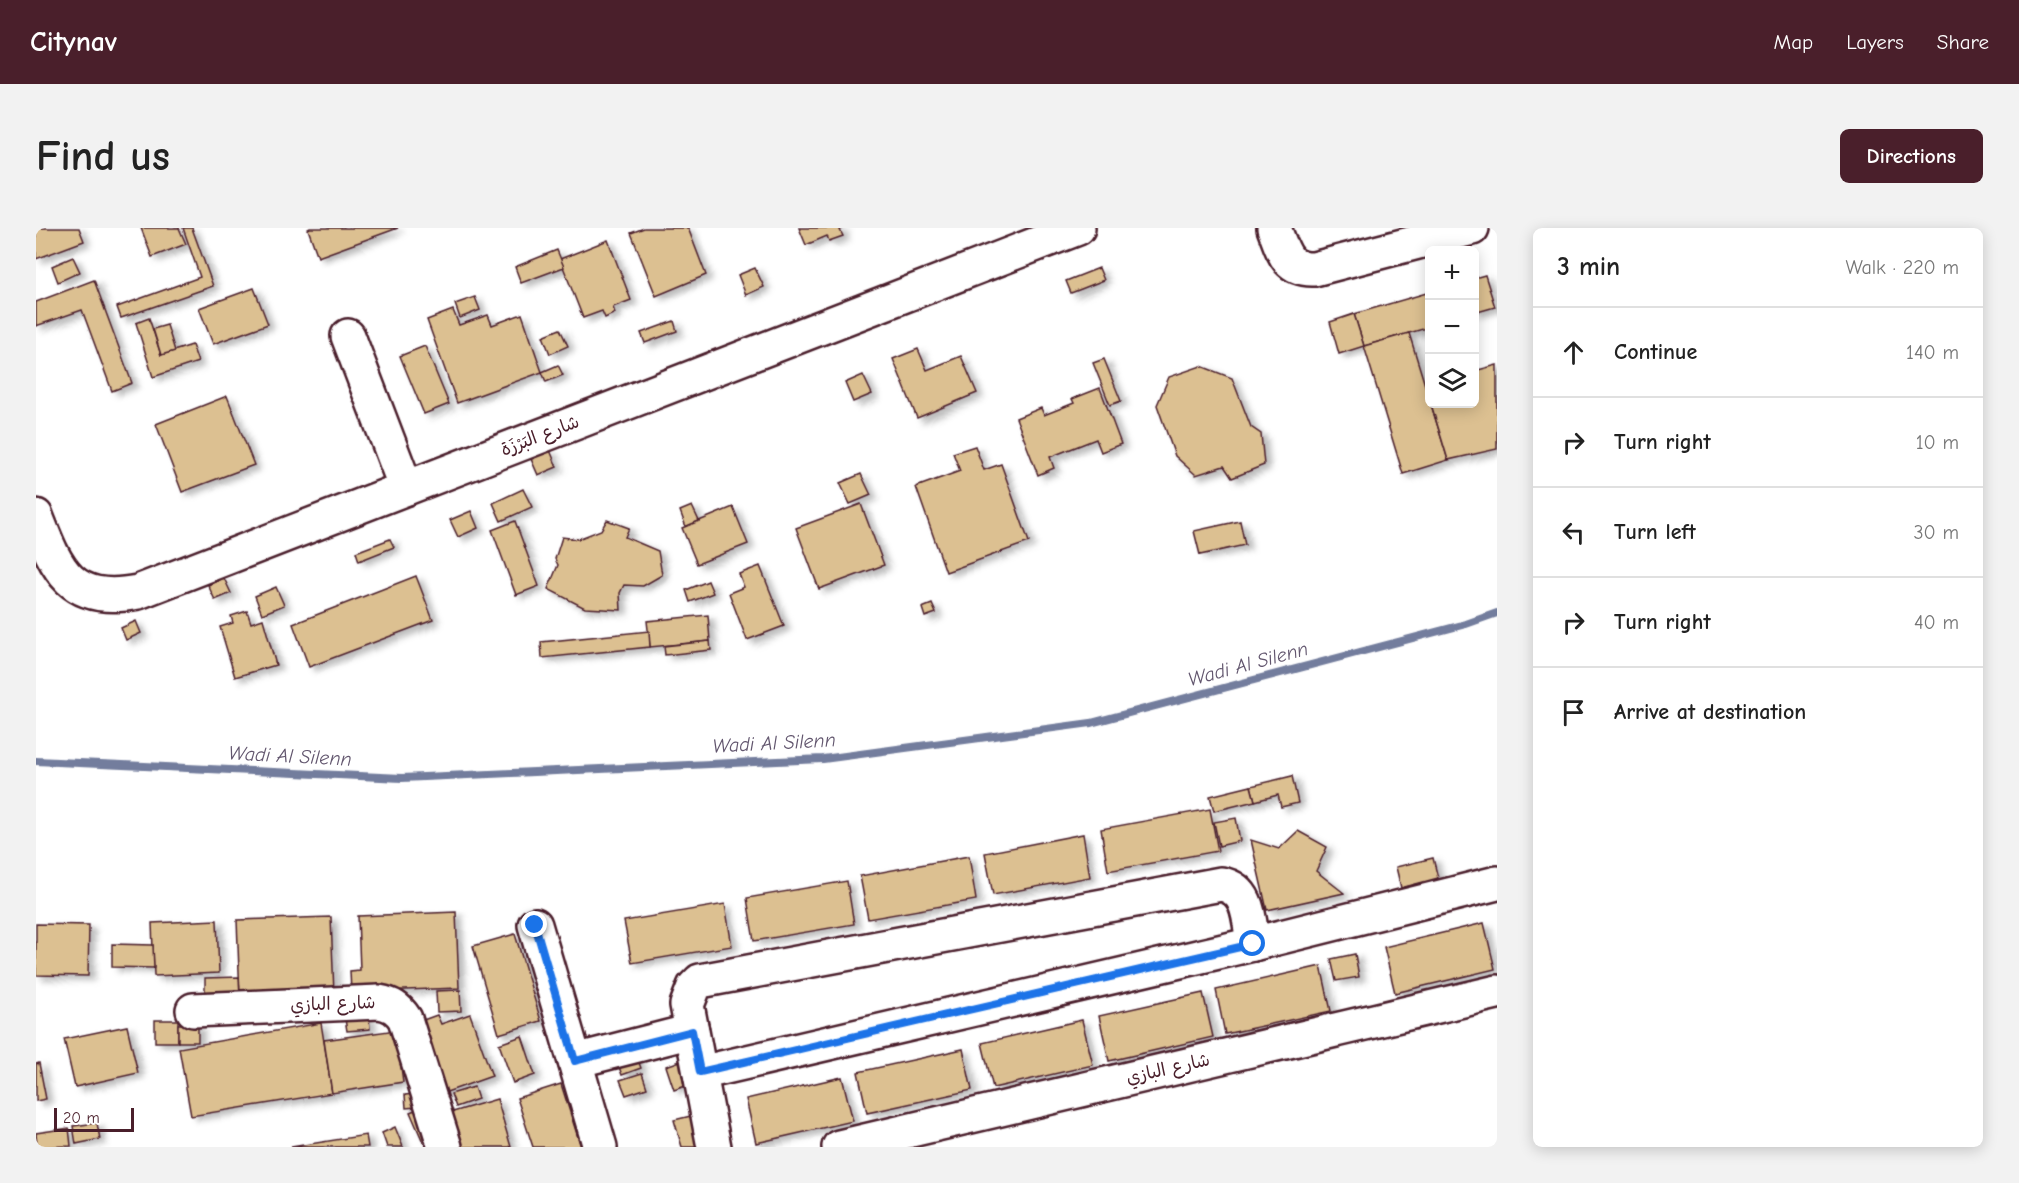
<!DOCTYPE html>
<meta charset="utf-8">
<style>
:root{--surface:#fff;--page:#f2f2f2;--text:#222;--muted:#767676;--line:#e0e0e0;--accent:#4a1f2b}
body{margin:0;font-family:"Comic Neue","Playpen Sans Arabic",sans-serif;background:var(--page);color:var(--text)}
.controls{position:absolute;right:18px;top:18px;display:grid;overflow:hidden;border-radius:9px;box-shadow:0 3px 15px #0003}
.controls button{width:54px;height:54px;display:grid;place-items:center;padding:0;border:0;border-bottom:2px solid var(--line);background:var(--surface);color:var(--text);font:30px sans-serif}
.scale{position:absolute;left:18px;bottom:15px;width:80px;box-sizing:border-box;padding-left:6px;border:3px solid #4a1f2b;border-top:0;font-size:16px;line-height:21px;white-space:nowrap;color:#4a1f2b;-webkit-text-stroke:4px #fff;paint-order:stroke}
.stop{position:absolute;width:18px;height:18px;margin:-14px;border:4px solid #1a73e8;border-radius:50%;background:#fff}
.stop.end{background:#1a73e8;border-color:#fff;box-shadow:0 2px 6px #0008}
.list{margin:0;padding:0;list-style:none}
h2{display:flex;justify-content:space-between;align-items:center;height:78px;margin:0;padding:0 24px;font-size:26px}
h2 small{font-size:20px;font-weight:400;color:var(--muted)}
.list li{display:grid;grid-template-columns:39px 1fr auto;gap:18px;align-items:center;box-sizing:border-box;height:90px;padding:0 24px;border-top:2px solid var(--line)}
.list b{display:block;font-size:22px;white-space:nowrap}
.list em{font-size:20px;font-style:normal;color:var(--muted)}
.icon{flex:none;width:33px;height:33px;fill:none;stroke:currentColor;stroke-width:2;stroke-linecap:round;stroke-linejoin:round}
.map{position:relative;flex:none;width:1461px;height:919px;overflow:hidden;border-radius:9px}
header{display:flex;align-items:center;gap:36px;box-sizing:border-box;height:84px;padding:0 30px;background:var(--accent);color:#fff}
header strong{font-size:28px}
nav{display:flex;gap:33px;margin-inline-start:auto;font-size:21px}
.intro{display:flex;align-items:center;justify-content:space-between;box-sizing:border-box;height:144px;padding:0 36px}
h1{margin:0;font-size:42px}
.button{padding:15px 27px;border-radius:9px;background:var(--accent);color:#fff;font-size:21px;font-weight:700}
main{display:flex;gap:36px;padding:0 36px}
aside{flex:1;background:var(--surface);border-radius:9px;box-shadow:0 3px 15px #0003}
.map>svg:first-child{display:block}
.lines{fill:none;stroke-linecap:round;stroke-linejoin:round}
.stream{stroke:#737d9d;stroke-width:8}
.building{fill:#dcc091;stroke:#4a1f2b;stroke-width:1.5;filter:url(#shadow)}
.minor-casing{stroke:#4a1f2b;stroke-width:38}
.minor{stroke:#fff;stroke-width:33}
.route{stroke:#1a73e8;stroke-width:8}
.labels{text-anchor:middle;dominant-baseline:central;stroke-width:4.5;stroke-linejoin:round;paint-order:stroke}
.street-label{font-size:18px;fill:#4a1f2b;stroke:#fff}
.water-label{font-size:20px;font-style:italic;fill:#62566e;stroke:#fff}
</style>
<header>
<strong>Citynav</strong>
<nav><a>Map</a><a>Layers</a><a>Share</a></nav>
</header>
<div class="intro"><h1>Find us</h1><a class="button">Directions</a></div>
<main>
<div class="map">
<svg width="1461" height="919" viewBox="0 0 1461 919">
<defs>
<filter id="shadow"><feDropShadow dx="6" dy="4" stdDeviation="3" flood-color="#0004"/></filter>
</defs>
<rect width="100%" height="100%" fill="#fff"/>
<filter id="ink" filterUnits="userSpaceOnUse"><feTurbulence type="fractalNoise" baseFrequency=".0167" numOctaves="2"/><feDisplacementMap in="SourceGraphic" scale="12" xChannelSelector="R" yChannelSelector="G"/><feConvolveMatrix kernelMatrix="1 2 1 2 8 2 1 2 1" color-interpolation-filters="sRGB"/></filter>
<g filter="url(#ink)">
<g class="lines">
<polyline class="stream" points="0,533 366,550 787,531 1055,495 1430,396 1461,385"/>
</g>
<g class="building">
<polygon points="0,0 43,0 48,13 0,31"/>
<polygon points="105,0 143,0 150,16 116,29"/>
<polygon points="147,0 156,0 177,58 85,90 81,79 164,49"/>
<polygon points="274,0 362,0 282,29 272,1"/>
<polygon points="608,0 652,0 670,47 620,68 595,5"/>
<polygon points="763,0 808,0 804,2 807,8 793,13 791,8 770,17"/>
<polygon points="572,12 595,72 577,79 579,85 569,90 566,83 547,90 524,31"/>
<polygon points="521,22 528,39 485,55 479,39"/>
<polygon points="37,29 44,44 22,54 16,38"/>
<polygon points="719,40 728,59 710,67 702,47"/>
<polygon points="1063,40 1068,52 1035,65 1030,53"/>
<polygon points="1449,47 1459,79 1438,85 1438,50"/>
<polygon points="58,52 96,155 76,163 46,82 0,98 0,74"/>
<polygon points="218,60 232,96 177,116 163,80"/>
<polygon points="1394,64 1394,99 1328,118 1318,86"/>
<polygon points="439,69 444,82 424,90 419,76"/>
<polygon points="417,82 423,97 452,87 456,97 486,86 506,144 421,175 391,92"/>
<polygon points="1318,86 1328,118 1303,126 1294,94"/>
<polygon points="113,90 125,127 156,117 162,134 117,149 100,95"/>
<polygon points="638,93 641,103 609,115 605,105"/>
<polygon points="131,97 139,123 125,127 117,101"/>
<polygon points="524,101 532,118 514,126 507,108"/>
<polygon points="1373,105 1412,232 1367,246 1328,118"/>
<polygon points="389,118 413,176 388,186 364,128"/>
<polygon points="882,121 891,142 925,128 941,165 881,190 857,131"/>
<polygon points="1068,131 1085,173 1074,177 1057,135"/>
<polygon points="522,137 527,147 510,154 506,144"/>
<polygon points="1461,137 1461,221 1412,232 1395,176 1438,176 1438,143"/>
<polygon points="1165,138 1196,150 1215,199 1225,206 1228,237 1196,250 1188,238 1160,247 1139,228 1121,177 1133,149"/>
<polygon points="827,147 836,166 817,174 809,155"/>
<polygon points="1064,160 1085,216 1065,224 1060,211 1014,229 1018,240 1002,247 980,190 1005,180 1008,187 1038,175 1036,171"/>
<polygon points="191,168 218,237 146,264 120,196"/>
<polygon points="939,218 948,242 965,236 993,314 910,344 880,259 924,243 917,225"/>
<polygon points="514,222 521,239 502,247 495,231"/>
<polygon points="825,246 835,267 814,276 804,255"/>
<polygon points="487,261 496,279 465,293 457,275"/>
<polygon points="825,276 848,337 783,361 760,300"/>
<polygon points="656,278 663,293 650,299 644,283"/>
<polygon points="697,279 712,316 661,336 646,300"/>
<polygon points="435,283 442,300 422,309 414,292"/>
<polygon points="571,292 593,300 589,309 622,323 626,347 607,358 588,357 584,365 585,382 549,380 512,361 522,337 519,331 526,309 542,311 565,302"/>
<polygon points="479,293 503,358 480,367 456,302"/>
<polygon points="1204,293 1209,317 1164,327 1158,303"/>
<polygon points="354,311 358,319 323,333 320,324"/>
<polygon points="724,338 748,398 711,412 693,365 708,359 703,346"/>
<polygon points="380,348 397,392 273,439 257,396"/>
<polygon points="188,350 195,365 179,372 172,357"/>
<polygon points="672,353 677,365 654,374 650,362"/>
<polygon points="240,359 248,377 226,386 219,368"/>
<polygon points="896,376 900,385 889,389 886,380"/>
<polygon points="211,383 215,395 227,391 240,437 199,449 184,399 197,395 195,388"/>
<polygon points="672,387 674,413 614,419 611,393"/>
<polygon points="100,393 105,405 90,412 85,400"/>
<polygon points="613,403 614,419 506,430 505,414"/>
<polygon points="674,413 675,422 629,427 628,418"/>
<polygon points="1256,548 1262,575 1245,579 1242,567 1219,573 1215,558"/>
<polygon points="1215,558 1219,573 1178,583 1174,568"/>
<polygon points="1174,581 1182,623 1072,643 1065,601"/>
<polygon points="1200,590 1204,613 1183,618 1178,594"/>
<polygon points="1262,603 1291,619 1280,643 1308,665 1231,682 1215,612 1243,621"/>
<polygon points="1047,606 1054,649 957,667 949,625"/>
<polygon points="933,628 940,672 832,691 824,648"/>
<polygon points="1397,630 1402,650 1365,660 1360,639"/>
<polygon points="811,653 818,696 718,713 711,670"/>
<polygon points="689,676 696,718 596,735 588,693"/>
<polygon points="420,684 423,760 315,764 314,743 324,742 322,688"/>
<polygon points="295,689 298,766 204,769 201,692"/>
<polygon points="181,692 183,745 118,748 116,695"/>
<polygon points="1448,695 1459,741 1359,765 1348,719"/>
<polygon points="0,696 53,697 52,748 0,747"/>
<polygon points="479,706 505,793 463,806 437,718"/>
<polygon points="76,716 117,717 118,740 76,739"/>
<polygon points="1319,726 1323,749 1300,753 1295,731"/>
<polygon points="1285,738 1295,783 1189,806 1180,762"/>
<polygon points="203,749 204,769 169,770 169,750"/>
<polygon points="424,762 425,783 401,784 400,763"/>
<polygon points="1167,765 1177,809 1073,833 1063,788"/>
<polygon points="434,786 456,848 405,866 379,795 401,787 405,796"/>
<polygon points="333,788 334,801 311,803 309,791"/>
<rect x="119" y="792" width="23" height="22"/>
<polygon points="1046,792 1057,837 957,860 946,815"/>
<polygon points="285,795 296,865 155,888 143,820"/>
<rect x="142" y="796" width="20" height="18"/>
<polygon points="91,798 102,845 39,859 28,811"/>
<polygon points="360,802 367,854 296,865 288,812"/>
<polygon points="486,808 499,847 477,855 463,816"/>
<polygon points="927,821 936,862 831,885 822,844"/>
<polygon points="599,824 605,840 586,847 580,831"/>
<polygon points="650,831 658,855 638,862 630,838"/>
<polygon points="3,835 10,871 0,873 0,836"/>
<polygon points="606,845 611,860 590,867 584,852"/>
<polygon points="806,849 817,893 720,915 710,871"/>
<polygon points="525,856 545,919 497,919 481,870"/>
<polygon points="438,859 442,871 420,879 415,866"/>
<polygon points="379,866 380,879 370,880 369,867"/>
<polygon points="461,871 475,919 420,919 410,886"/>
<polygon points="384,880 397,910 387,914 374,884"/>
<polygon points="659,887 668,919 646,919 638,892"/>
<polygon points="61,895 64,911 40,916 37,898"/>
<polygon points="359,899 367,919 351,919 346,905"/>
<polygon points="33,900 35,918 1,919 0,905"/>
<polygon points="330,907 332,919 255,919"/>
</g>
<g class="lines">
<defs>
<g id="minor">
<path d="M1238 0C1247 23 1250 42 1278 41L1436 0"/>
<polyline points="312,108 370,260"/>
<path d="M0 288C21 342 34 377 102 364L1042 0"/>
<polyline points="499,697 564,919"/>
<path d="M157 782 343 774C355 776 362 780 369 791L409 919"/>
<polyline points="539,833 656,803"/>
<polyline points="664,845 1217,716 1461,655"/>
<path d="M678 919 651 777 658 759 664 753 1185 656C1214 661 1213 692 1217 716"/>
<polyline points="803,919 1461,764"/>
</g>
</defs>
<use href="#minor" class="minor-casing"/>
<use href="#minor" class="minor"/>
</g>
</g>
<g class="lines" filter="url(#ink)">
<polyline class="route" points="499,697 539,833 656,803 664,844 1217,716"/>
</g>
<g class="labels">
<g class="street-label">
<text transform="translate(504 208) rotate(-21)">شارع البَرْزَة</text>
<text transform="translate(297 776) rotate(-2)">شارع البازي</text>
<text transform="translate(1132 841) rotate(-13)">شارع البازي</text>
</g>
<g class="water-label">
<text transform="translate(1212 436) rotate(-15)">Wadi Al Silenn</text>
<text transform="translate(738 515) rotate(-3)">Wadi Al Silenn</text>
<text transform="translate(254 528) rotate(3)">Wadi Al Silenn</text>
</g>
</g>
</svg>
<div class="controls">
<button>+</button>
<button>−</button>
<button><svg class="icon" aria-label="layers" viewBox="0 0 24 24"><path d="M12 4l9 5-9 5-9-5zM3 14l9 5 9-5"/></svg></button>
</div>
<div class="scale">20 m</div>
<div class="stop" style="left:1217px;top:716px"></div>
<div class="stop end" style="left:499px;top:697px"></div>
</div>
<aside>
<h2>3 min<small>Walk · 220 m</small></h2>
<ul class="list">
<li><svg class="icon" aria-label="ahead" viewBox="0 0 24 24"><path d="M12 20V5M6 11l6-6 6 6"/></svg><div><b>Continue</b></div><em>140 m</em></li>
<li><svg class="icon" aria-label="right" viewBox="0 0 24 24"><path d="M7 20v-9h11M14 6l5 5-5 5"/></svg><div><b>Turn right</b></div><em>10 m</em></li>
<li><svg class="icon" aria-label="left" viewBox="0 0 24 24"><path d="M17 20v-9H6M10 6l-5 5 5 5"/></svg><div><b>Turn left</b></div><em>30 m</em></li>
<li><svg class="icon" aria-label="right" viewBox="0 0 24 24"><path d="M7 20v-9h11M14 6l5 5-5 5"/></svg><div><b>Turn right</b></div><em>40 m</em></li>
<li><svg class="icon" aria-label="arrive" viewBox="0 0 24 24"><path d="M6 21V4h12l-3 4 3 4H6"/></svg><div><b>Arrive at destination</b></div></li>
</ul>
</aside>
</main>
